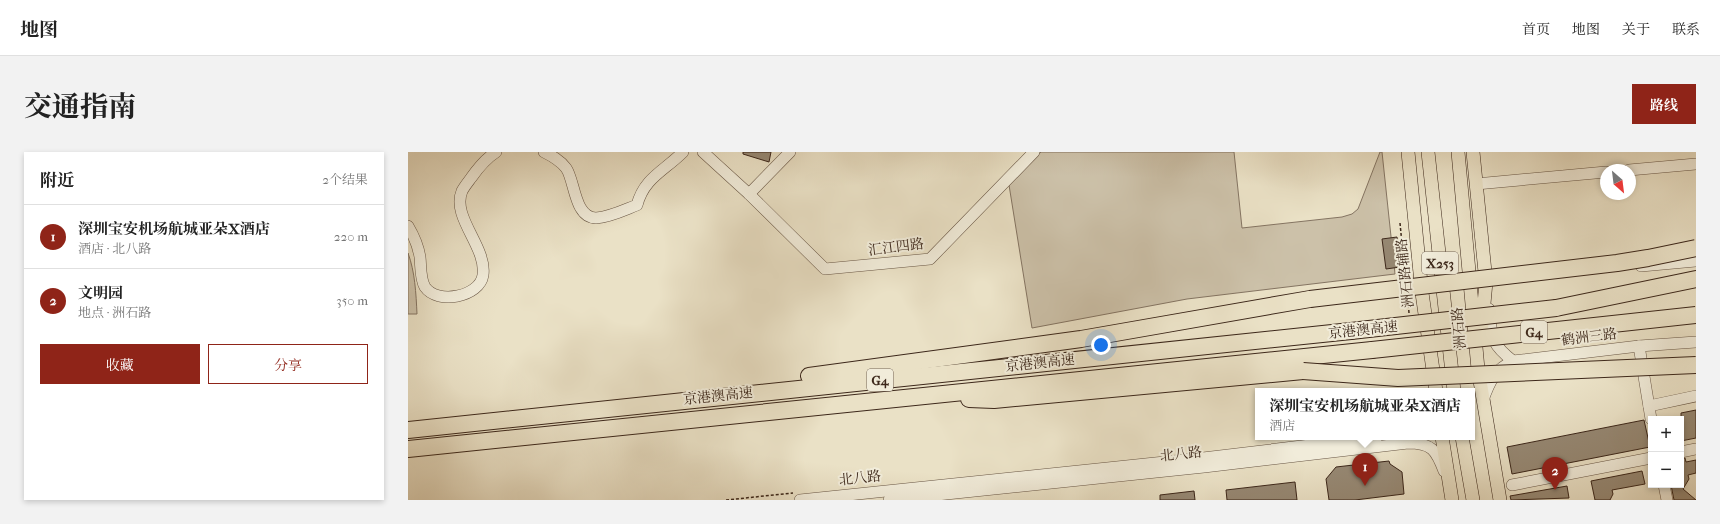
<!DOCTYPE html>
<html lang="zh">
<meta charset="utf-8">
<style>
:root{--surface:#fff;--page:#f2f2f2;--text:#222;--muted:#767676;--line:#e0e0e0;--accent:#8f2418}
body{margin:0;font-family:"IM FELL French Canon","Noto Serif SC",serif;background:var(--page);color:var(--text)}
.controls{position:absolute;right:12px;bottom:12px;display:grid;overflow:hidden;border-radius:0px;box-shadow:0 2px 6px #0003}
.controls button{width:36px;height:36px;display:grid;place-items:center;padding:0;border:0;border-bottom:1px solid var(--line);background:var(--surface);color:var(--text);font:20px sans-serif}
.compass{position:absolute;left:1192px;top:12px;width:36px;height:36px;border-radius:50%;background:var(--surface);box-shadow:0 2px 6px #0003;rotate:152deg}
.you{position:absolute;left:693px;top:193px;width:14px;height:14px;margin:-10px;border:3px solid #fff;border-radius:50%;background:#1a73e8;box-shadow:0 0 0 6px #1a73e833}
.badge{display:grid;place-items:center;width:26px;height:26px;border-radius:50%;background:var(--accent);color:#fff;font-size:13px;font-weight:700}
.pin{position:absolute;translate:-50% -33px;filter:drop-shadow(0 1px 2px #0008)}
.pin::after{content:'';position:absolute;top:21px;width:14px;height:12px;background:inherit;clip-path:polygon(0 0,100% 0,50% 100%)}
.popup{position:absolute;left:847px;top:236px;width:220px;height:52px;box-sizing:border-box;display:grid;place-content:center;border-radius:0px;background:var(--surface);filter:drop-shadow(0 1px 3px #0005);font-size:13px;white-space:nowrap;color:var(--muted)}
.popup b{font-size:15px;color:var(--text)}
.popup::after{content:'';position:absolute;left:50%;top:100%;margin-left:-8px;border:8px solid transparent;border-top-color:var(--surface)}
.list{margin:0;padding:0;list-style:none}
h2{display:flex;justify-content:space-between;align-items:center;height:52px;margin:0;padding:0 16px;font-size:17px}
h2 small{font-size:13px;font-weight:400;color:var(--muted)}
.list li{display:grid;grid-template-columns:26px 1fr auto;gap:12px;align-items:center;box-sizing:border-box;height:64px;padding:0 16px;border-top:1px solid var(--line)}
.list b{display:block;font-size:15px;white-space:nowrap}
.list p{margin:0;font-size:13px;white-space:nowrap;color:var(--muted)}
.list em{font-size:13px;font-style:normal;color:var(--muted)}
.actions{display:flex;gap:8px;padding:12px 16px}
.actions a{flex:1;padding:9px 0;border:1px solid var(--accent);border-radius:0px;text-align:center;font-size:14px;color:var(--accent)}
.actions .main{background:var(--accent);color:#fff}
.map{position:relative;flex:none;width:1288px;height:348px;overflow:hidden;border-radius:0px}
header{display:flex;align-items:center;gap:24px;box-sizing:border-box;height:56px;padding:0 20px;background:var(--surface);border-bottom:1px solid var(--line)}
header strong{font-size:19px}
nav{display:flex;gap:22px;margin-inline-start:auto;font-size:14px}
.intro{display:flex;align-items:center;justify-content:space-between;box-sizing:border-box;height:96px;padding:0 24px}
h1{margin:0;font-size:28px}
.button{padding:10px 18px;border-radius:0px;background:var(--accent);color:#fff;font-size:14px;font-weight:700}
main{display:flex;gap:24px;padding:0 24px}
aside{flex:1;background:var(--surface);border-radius:0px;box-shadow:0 2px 6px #0003}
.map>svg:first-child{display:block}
.green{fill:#ccc1a9;stroke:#847462}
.building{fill:#968873;stroke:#3c271a}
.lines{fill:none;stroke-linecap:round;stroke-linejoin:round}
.minor-casing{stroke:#685645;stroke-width:12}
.major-casing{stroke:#3c271a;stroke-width:14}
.highway-casing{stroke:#3c271a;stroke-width:18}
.path{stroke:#3c271a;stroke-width:1.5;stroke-dasharray:3 2;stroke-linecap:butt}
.minor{stroke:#f1ecda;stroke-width:11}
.major{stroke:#eae1c6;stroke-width:13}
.highway{stroke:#eae1c6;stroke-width:16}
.highway-bridge-casing{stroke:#3c271a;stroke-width:18;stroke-linecap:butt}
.highway-bridge{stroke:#eae1c6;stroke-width:16}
.labels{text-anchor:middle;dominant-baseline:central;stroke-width:4;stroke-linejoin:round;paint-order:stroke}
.shield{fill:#f1ecda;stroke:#726254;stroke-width:1}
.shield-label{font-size:13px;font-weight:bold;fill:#3c271a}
.street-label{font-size:14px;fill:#3c271a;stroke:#f1ecda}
</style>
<header>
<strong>地图</strong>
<nav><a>首页</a><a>地图</a><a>关于</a><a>联系</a></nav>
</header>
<div class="intro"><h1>交通指南</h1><a class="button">路线</a></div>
<main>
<aside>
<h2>附近<small>2个结果</small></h2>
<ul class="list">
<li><span class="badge">1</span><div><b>深圳宝安机场航城亚朵X酒店</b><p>酒店 · 北八路</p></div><em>220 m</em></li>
<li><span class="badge">2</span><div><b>文明园</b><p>地点 · 洲石路</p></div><em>350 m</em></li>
</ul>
<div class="actions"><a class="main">收藏</a><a>分享</a></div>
</aside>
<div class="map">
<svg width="1288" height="348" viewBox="0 0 1288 348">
<rect width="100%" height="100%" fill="#eae1c6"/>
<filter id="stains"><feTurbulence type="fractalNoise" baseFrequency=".005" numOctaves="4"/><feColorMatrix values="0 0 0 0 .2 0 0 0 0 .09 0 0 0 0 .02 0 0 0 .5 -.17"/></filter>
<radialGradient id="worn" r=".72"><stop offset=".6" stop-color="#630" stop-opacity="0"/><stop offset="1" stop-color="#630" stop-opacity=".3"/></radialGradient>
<g class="green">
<polygon points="633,0 826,0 834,76 934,65 944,62 950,57 972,0 974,0 987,122 779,147 624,176 601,33"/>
<path d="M0 101C7 120 8 141 9 162H0Z"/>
</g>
<g class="building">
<polygon points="335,0 363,0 361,10 335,2"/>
<polygon points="989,85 992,115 978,117 974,87"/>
<polygon points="1288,258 1288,286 1273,289 1273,261"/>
<polygon points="1236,268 1242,295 1104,322 1099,295"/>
<polygon points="1277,306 1278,310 1288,308 1288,321 1280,323 1281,327 1275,337 1288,348 1266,348 1263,333 1273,333 1273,307"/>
<polygon points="981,309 982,312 994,320 996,342 947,348 921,348 918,327 928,315"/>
<polygon points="1234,319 1237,332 1204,338 1205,342 1202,348 1187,348 1183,329"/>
<polygon points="887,330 889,348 819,348 818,338"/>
<polygon points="1159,334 1161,346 1103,348 1102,344"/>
<polygon points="786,339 787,348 752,348 752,343"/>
</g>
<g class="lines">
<defs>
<g id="minor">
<path d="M136 0C144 4 152 8 158 16 167 28 166 66 188 66 202 65 216 58 229 53 236 26 256 19 275 0"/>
<polyline points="295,0 341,42 417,117 522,107 626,0"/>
<polyline points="1221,18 1288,12"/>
<polyline points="1068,32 1198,20"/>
<polyline points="341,42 382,0"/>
<path d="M0 74C6 84 10 93 12 105 13 114 12 127 17 135 29 153 72 145 75 123 79 95 43 65 54 39 56 35 60 30 63 26 70 16 77 7 88 0"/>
<polyline points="1233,114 1288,109"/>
<path d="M1081 157C1084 185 1082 191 1105 209"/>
<polyline points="1231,194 1243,267"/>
<path d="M1075 248C1081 231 1087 217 1105 209L1231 194 1288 190"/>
<polyline points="1241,254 1288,244"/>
<polyline points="1273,300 1288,297"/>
<polyline points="1104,333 1243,306"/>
<polyline points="1256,333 1259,348"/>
<polyline points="392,348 795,306 969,285"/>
<path d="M481 348 796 315 1000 291C1024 291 1028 298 1036 319"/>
</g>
<g id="major">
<polyline points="1000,0 1014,141 1028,239"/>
<polyline points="1020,0 1046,239"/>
<polyline points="1050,0 1070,217 1092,348"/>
<polyline points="1065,0 1078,130 1074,173"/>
<polyline points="1034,285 1044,348"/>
<polyline points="1054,285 1065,348"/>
</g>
<g id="highway">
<polyline points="1148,156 1288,127"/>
<polyline points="401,224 673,187 902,147"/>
<polyline points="561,247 586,248 895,219"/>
<polyline points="0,278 943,179"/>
<polyline points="0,297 964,198"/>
</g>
</defs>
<use href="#minor" class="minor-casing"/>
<use href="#major" class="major-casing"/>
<use href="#highway" class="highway-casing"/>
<g class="path">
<polyline points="992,71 997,123"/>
<polyline points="1000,148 1001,161"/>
<polyline points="318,348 385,341"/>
</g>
<use href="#minor" class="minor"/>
<use href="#major" class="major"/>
<use href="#highway" class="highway"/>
<defs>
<g id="highway-bridge">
<polyline points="902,147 1209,111 1240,106 1288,96"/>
<polyline points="943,179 1148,156"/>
<polyline points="964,198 1288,163"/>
<polyline points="895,219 990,226 1288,213"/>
</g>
</defs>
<use href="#highway-bridge" class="highway-bridge-casing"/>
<use href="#highway-bridge" class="highway-bridge"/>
</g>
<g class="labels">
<g class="shield">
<rect x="1014" y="100" width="36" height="22" rx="3"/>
<rect x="1113" y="169" width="26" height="22" rx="3"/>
<rect x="459" y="217" width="26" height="22" rx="3"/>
</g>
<g class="shield-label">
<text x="1032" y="111">X253</text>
<text x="1126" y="180">G4</text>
<text x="472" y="228">G4</text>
</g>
<g class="street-label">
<text transform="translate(488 95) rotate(-7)">汇江四路</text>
<text transform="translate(997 121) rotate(-96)">洲石路辅路</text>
<text transform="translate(1051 176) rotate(-95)">洲石路</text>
<text transform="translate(955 178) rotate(-6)">京港澳高速</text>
<text transform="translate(1181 185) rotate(-7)">鹤洲三路</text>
<text transform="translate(632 211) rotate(-6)">京港澳高速</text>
<text transform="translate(310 244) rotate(-6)">京港澳高速</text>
<text transform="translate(773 302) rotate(-6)">北八路</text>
<text transform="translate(452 326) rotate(-6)">北八路</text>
</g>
</g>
<rect width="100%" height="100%" filter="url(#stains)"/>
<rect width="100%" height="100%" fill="url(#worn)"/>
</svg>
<div class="controls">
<button>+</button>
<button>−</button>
</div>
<svg class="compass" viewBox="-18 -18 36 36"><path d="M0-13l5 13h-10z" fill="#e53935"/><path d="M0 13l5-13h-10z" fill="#767676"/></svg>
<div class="you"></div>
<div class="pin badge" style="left:957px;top:334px">1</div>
<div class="popup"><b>深圳宝安机场航城亚朵X酒店</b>酒店</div>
<div class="pin badge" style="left:1147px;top:338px">2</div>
</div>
</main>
